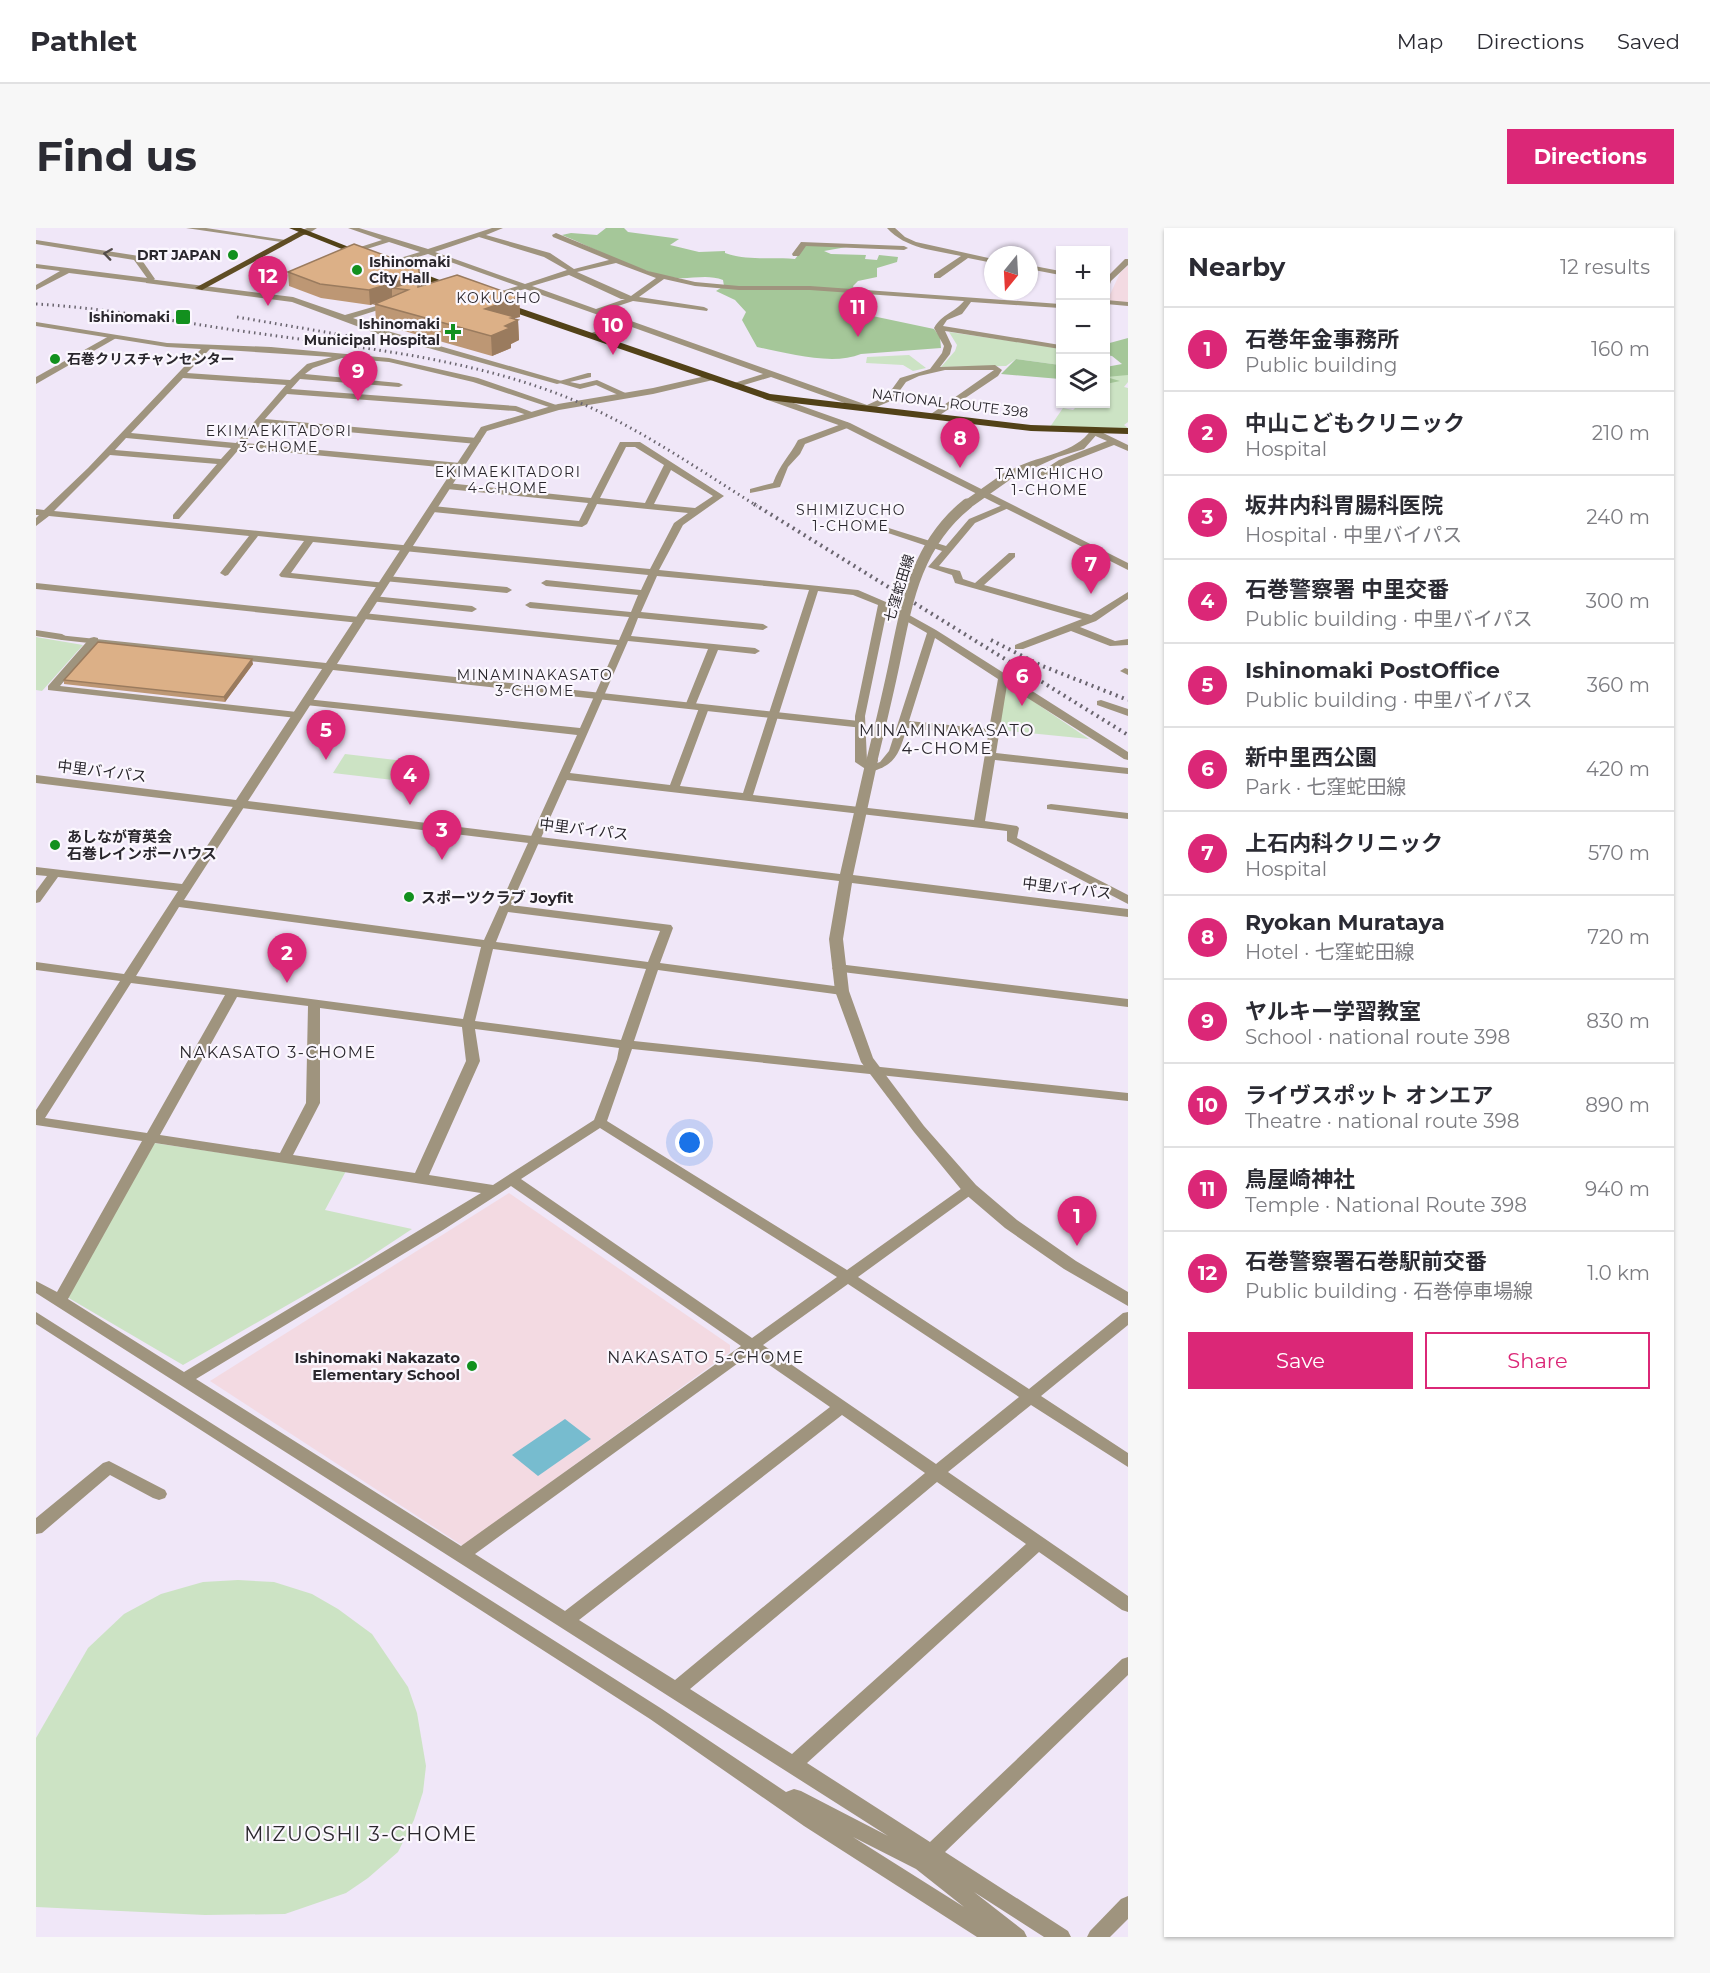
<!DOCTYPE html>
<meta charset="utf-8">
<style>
:root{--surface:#fff;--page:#f7f7f7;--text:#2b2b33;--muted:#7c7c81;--line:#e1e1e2;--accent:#db2777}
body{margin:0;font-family:Montserrat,"Noto Sans JP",sans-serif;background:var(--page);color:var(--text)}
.controls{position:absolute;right:18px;top:18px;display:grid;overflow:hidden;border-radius:0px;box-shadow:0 2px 4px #0004}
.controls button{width:54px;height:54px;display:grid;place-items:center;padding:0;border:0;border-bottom:2px solid var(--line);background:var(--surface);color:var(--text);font:30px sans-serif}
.compass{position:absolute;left:948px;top:18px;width:54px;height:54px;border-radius:50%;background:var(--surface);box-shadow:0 2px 4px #0004;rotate:198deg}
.you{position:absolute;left:654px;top:915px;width:21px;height:21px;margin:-15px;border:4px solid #fff;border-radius:50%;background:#1a73e8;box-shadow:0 0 0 9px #1a73e833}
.badge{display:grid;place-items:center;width:39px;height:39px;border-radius:50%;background:var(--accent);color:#fff;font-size:20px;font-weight:700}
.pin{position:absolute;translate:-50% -50px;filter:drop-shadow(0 2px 3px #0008)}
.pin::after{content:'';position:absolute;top:32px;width:21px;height:18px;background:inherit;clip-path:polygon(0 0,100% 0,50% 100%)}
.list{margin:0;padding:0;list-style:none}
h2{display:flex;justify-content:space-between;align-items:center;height:78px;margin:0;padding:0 24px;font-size:26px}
h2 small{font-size:20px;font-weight:400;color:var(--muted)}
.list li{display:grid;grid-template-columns:39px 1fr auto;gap:18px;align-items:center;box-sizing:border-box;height:84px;padding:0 24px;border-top:2px solid var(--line)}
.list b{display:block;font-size:22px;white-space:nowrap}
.list p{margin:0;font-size:20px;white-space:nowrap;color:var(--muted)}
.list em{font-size:20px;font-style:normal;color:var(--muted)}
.actions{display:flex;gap:12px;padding:18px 24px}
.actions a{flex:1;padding:14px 0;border:2px solid var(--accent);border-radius:0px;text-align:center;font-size:21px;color:var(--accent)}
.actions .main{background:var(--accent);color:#fff}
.icon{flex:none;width:33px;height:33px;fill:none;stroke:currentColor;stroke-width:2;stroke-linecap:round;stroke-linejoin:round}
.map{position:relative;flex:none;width:1092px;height:1709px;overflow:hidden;border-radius:0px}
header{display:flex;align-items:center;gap:36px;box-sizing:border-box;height:84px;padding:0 30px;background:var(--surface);border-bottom:2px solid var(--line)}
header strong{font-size:28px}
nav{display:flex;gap:33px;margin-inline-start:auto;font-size:21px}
.intro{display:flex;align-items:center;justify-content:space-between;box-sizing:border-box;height:144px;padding:0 36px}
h1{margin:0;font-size:42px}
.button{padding:15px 27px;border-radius:0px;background:var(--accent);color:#fff;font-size:21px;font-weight:700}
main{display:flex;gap:36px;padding:0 36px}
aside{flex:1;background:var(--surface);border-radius:0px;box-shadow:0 2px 4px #0004}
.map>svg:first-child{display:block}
.education{fill:#f3dae2}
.green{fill:#cce3c4}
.forest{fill:#a5c799}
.water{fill:#77bccf}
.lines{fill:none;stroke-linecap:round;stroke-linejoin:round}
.minor{fill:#9f947e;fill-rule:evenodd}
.tertiary{fill:#9f947e;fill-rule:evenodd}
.primary{fill:#5f4d24;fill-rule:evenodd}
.trunk{fill:#524218;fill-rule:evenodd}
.rail-far1{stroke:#6a656f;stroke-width:3;stroke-dasharray:1.5 4;stroke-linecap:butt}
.rail{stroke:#6a656f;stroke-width:4;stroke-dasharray:2 4.5;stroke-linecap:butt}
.tertiary-bridge-far1{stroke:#9f947e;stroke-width:9}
.tertiary-bridge{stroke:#9f947e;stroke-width:11}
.wall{fill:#bd9774}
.shaded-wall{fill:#9a7b5e}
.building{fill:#dcb087;stroke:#9a7b5e;stroke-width:1.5}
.oneway{stroke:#534d49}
.poi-dot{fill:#12901e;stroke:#fbf7fe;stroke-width:2}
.labels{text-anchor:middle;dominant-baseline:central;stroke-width:4.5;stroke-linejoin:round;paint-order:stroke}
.far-poi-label{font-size:14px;font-weight:bold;fill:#2a272d;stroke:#fbf7fe;text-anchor:end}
.far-neighbourhood-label{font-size:14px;letter-spacing:1.5px;fill:#2a272d;stroke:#fbf7fe}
.far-street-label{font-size:14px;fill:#2a272d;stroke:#fbf7fe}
.street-label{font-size:15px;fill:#2a272d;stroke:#fbf7fe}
.poi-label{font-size:15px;font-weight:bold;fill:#2a272d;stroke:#fbf7fe;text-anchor:start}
.neighbourhood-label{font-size:16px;letter-spacing:1.5px;fill:#2a272d;stroke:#fbf7fe}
.near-neighbourhood-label{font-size:20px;letter-spacing:1.5px;fill:#2a272d;stroke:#fbf7fe}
</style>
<header>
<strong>Pathlet</strong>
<nav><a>Map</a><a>Directions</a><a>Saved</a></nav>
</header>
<div class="intro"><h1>Find us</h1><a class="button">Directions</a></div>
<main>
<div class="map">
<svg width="1092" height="1709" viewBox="0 0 1092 1709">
<rect width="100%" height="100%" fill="#f0e7f8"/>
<g class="education">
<polygon points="1092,38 1092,75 1071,73 1084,45"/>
<polygon points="473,965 694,1117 694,1124 427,1318 174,1153"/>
</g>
<g class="green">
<polygon points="913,104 1024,120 1024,137 980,131 970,138 905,139 919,123 921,117"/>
<polygon points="873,127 890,140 877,143 867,137 830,135 831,129"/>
<path d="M1070 143 1092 147V154L1088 159 1092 160V194L1088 197 1092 200 1014 199 1027 180 1037 182 1042 177C1052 178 1059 176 1070 176Z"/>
<polygon points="0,409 47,417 6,463 0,462"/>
<polygon points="970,455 1053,511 963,502"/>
<polygon points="309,526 368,533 357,552 297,545"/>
<polygon points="118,915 310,943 289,982 376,1001 323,1036 147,1137 31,1069"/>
<polygon points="202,1352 238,1354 276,1366 302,1381 336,1406 372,1459 381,1485 390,1538 387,1564 378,1592 362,1624 332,1650 310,1665 249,1686 169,1687 0,1679 0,1510 52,1420 88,1386 125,1366 167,1354"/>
</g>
<g class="forest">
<path d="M570 0H588L592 4 637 10 643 11 634 17 663 24 689 23V25C712 33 734 29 759 31L770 17 816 18 788 23 795 26 830 27 829 31 841 32 843 27 862 29 861 34 841 40V49L822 53 817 58 820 66 808 82 898 101 904 109 905 120 825 126C796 138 751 125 721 119L706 92 710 84 699 72 680 63 688 58 687 52C672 46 656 51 641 50 608 47 558 20 526 7L535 5 561 7Z"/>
<polygon points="1092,110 1092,147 1070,149 1084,153 1070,156 1070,139 1086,136 1076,128 1070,127 1070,116"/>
<polygon points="980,131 1024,137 1024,151 965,146"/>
</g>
<polygon class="water" points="529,1191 555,1211 502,1248 476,1227"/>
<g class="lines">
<g class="minor">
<polygon points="150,0 170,0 256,13 252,15"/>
<path d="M312 0H323L392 21 456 0H467L450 7 514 25 538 41 573 32 517 9 516 7 520 5 612 43 659 54 703 58H774L1024 76V80L935 74 926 86 911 92 907 98 1024 117V121L909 103 916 118 914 126 904 139 959 137 966 142 962 148 898 191 894 188 895 186 958 142H909L883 148 870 154 857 172 831 183 735 149 698 160 694 158 695 156 727 146 593 98 552 110V106L585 95 489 61 449 72V68L482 58 392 26 351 38V34L384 24 353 14 315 26V22L346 12ZM443 9 508 29 531 42 489 56 399 24ZM580 35 620 50 595 68 541 44ZM533 47 585 71H589L560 81 496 58ZM628 51 659 58 703 62H774L928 73C917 86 907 85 898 100L908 118 906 125 894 141 864 150 851 168 831 177 567 83 597 73 671 83 672 81 668 79 603 69Z"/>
<path d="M851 0H859L869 9 880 14 957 31V35L932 30 904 50H898V46L925 28C898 22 870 21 851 0Z"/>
<polygon points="0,12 103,28 119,51 113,55 33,45 0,62 0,57 24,43 0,40 0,36 111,50 98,32 0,16"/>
<polygon points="765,14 868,18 872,20 868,22 770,18 763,28 757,28 756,26"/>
<polygon points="1089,31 1092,31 1092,37 1075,53 1073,59 1070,59 1070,50"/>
<polygon points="993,37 1024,43 1024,47 993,41"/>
<polygon points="1070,72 1092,74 1092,78 1070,76"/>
<path d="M0 94 131 115 235 119 353 130 442 150 526 179 519 181 437 154 353 134 306 130 277 140 269 146 363 155 367 157 363 159 264 151 255 161 480 178 501 186 497 189 479 183 251 166 229 191 441 210 445 213 441 216 225 196 208 215 424 235 428 238 424 241 204 220 143 291H137V287L181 236 74 227 18 283 614 341 638 295 652 285 561 276 551 296 546 299 397 284 392 281 397 278 543 293 552 275 411 261 407 258 411 255 555 270 584 214H604L688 268 647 297 623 342 822 362 850 374 900 402 1092 524V532L1088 531 971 457 960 525 1092 540V546L959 532 949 593 981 598 983 600 981 610 1092 667V676L971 613V603L531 552 475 677 635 697 637 700 624 735 806 759 812 763 806 767 622 742 598 813 1092 865V873L596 821 571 893 811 1042 929 958H939L941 961 939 964 822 1049 993 1161 1087 1085 1092 1084V1097L1005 1168 1092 1225V1239L995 1177 912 1244 1092 1368V1384L1086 1382 1003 1324 771 1535 894 1614 1086 1431 1092 1429V1447L909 1624 1032 1703 1035 1709H1008L938 1664 988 1703 991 1709H941L768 1598 614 1491 0 1096V1084L626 1481 750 1564 758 1561 765 1563 852 1608 0 1065V1053L21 1064 106 913 0 897V882L84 753 0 742V734L88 746 142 663 22 649 4 674 0 675V663L11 648 0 647V639L146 656 200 574 204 573 210 576 148 672 448 712 541 507 270 477 265 474 270 471 544 500 581 417 328 391 324 395 0 361V355L323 389 327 385 583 412 593 389 494 380 489 377 494 374 595 384 602 367 510 358 505 355 510 352 605 362 612 347 277 314 255 345 350 355V359L347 360 245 349 243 347 268 313 222 308 192 347 189 348 184 345 213 308 13 288 0 298V290L3 287H0V281L8 282 52 240 165 121 131 119 0 98ZM174 121 296 129 271 136 254 152 151 145ZM147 150 250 157 200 215 95 205ZM90 210 195 220 185 231 79 222ZM590 219H599L628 237 609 275 564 270ZM635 242 677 268 659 280 618 276ZM621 348 773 362 707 565 644 558 673 480 668 477 663 480 634 557 534 545 592 413 672 421 649 478 654 481 659 478 682 422 719 426 724 423 719 420 595 408 602 390 727 402 732 399 727 396 605 384ZM782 363 817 367 842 377 819 488V534L834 544C861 537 863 524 871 500L952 508 938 592 717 567ZM851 382 891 405 853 523 844 534 835 537 831 533 829 488ZM899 410 962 451 953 501 873 493ZM143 679 445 719 427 791 100 748ZM472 684 624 703 612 734 460 714ZM457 721 610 741 585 812 439 793ZM95 755 189 767 111 905 9 890ZM201 769 272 778 270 875 244 925 124 907ZM284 780 426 799 430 833 379 945 257 927 284 875ZM439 801 583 820 581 831 558 892 457 957 393 947 444 833ZM564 900 801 1049 716 1110 485 951ZM119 915 445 965 148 1144 32 1071ZM475 958 705 1118 425 1318 160 1151 407 1002ZM812 1056 983 1169 900 1236 727 1117ZM716 1125 794 1179 529 1383 439 1326ZM806 1187 889 1245 639 1452 543 1392ZM901 1254 990 1316 756 1526 654 1461ZM817 1609 880 1641 928 1679Z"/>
<polygon points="552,145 555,145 555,149 534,154 544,156 561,152 596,168 589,170 560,157 544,161 520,154"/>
<path d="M811 194 815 197 814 199 769 216 764 226 752 239 744 259 714 265V261L737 255C744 236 753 229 762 212Z"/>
<polygon points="1055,202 1061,202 1092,217 1092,223 1078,217 1029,236 1007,250 1001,250 1001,246 1023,232 1071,213 1055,206"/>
<polygon points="969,276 977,278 939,295 903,338 924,343 927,351 939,355 973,325 979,325 979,329 948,357 1055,387 1092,364 1092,371 1060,393 1044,399 1079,413 1092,411 1092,417 1074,418 1035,403 987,421 979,421 979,417 1046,391 919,355 916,347 892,339 906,323 816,293 824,291 910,318 933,291"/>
<polygon points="351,348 471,359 476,362 471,365 348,353 348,349"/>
<polygon points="337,368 436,378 441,381 436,384 334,373 332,371"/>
<polygon points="0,402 26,406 31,409 26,412 0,408"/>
<polygon points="58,409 62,410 62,414 24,458 261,484 266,487 261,490 12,462 12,458 54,410"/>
<polygon points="1089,440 1092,441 1092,447 1084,443"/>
<polygon points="1065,472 1092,481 1092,488 1061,477 1061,473"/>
<polygon points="1015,576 1092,585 1092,591 1011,581 1011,577"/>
<polygon points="802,736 1092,771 1092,779 798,743 796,740"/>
<polygon points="73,1233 129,1262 131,1266 129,1270 123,1272 117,1270 74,1247 6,1305 0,1306 0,1290 67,1235"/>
<polygon points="1092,1668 1092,1691 1074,1709 1051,1709 1054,1703 1085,1671"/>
</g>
<g class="tertiary">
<polygon points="271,0 281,0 270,7 264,7 264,3"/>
<polygon points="113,51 257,69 309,87 361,72 361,76 317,90 348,102 529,154 521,156 342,106 256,74 110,55 110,51"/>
<polygon points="75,107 82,109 0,156 0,149"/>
<polygon points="674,147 677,148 677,152 617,166 523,182 451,203 301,436 823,493 827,494 827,500 297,442 212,573 804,646 830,532 836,528 840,529 842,532 817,647 1092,681 1092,689 816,655 807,711 813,763 837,830 888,898 940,957 981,992 1040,1033 1092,1064 1092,1078 1028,1041 969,1000 928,965 878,904 825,834 799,763 793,711 803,653 0,555 0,547 200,572 286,441 26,412 20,409 22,407 290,435 445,199 522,176 617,160"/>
<polygon points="729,167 735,167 814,195 1092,335 1092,342 808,199 729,171"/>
<path d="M1055 202 1063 204 1048 221 1022 229 974 251 965 249C990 227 1036 230 1055 202Z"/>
</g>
<polygon class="primary" points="264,3 271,5 166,62 159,60"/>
<g class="trunk">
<polygon points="253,0 265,0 333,27 326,29"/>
<polygon points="359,37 365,37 427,61 419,63 359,41"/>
<polygon points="463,73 734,166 995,197 1092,200 1092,206 995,203 732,172 460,78 460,74"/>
</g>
<g class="rail-far1">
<path d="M0 76C71 80 141 94 212 104 325 120 443 130 549 177 609 204 665 243 721 278"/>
<polyline points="201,89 330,111"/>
</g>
<g class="rail">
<polyline points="718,276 1092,507"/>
<polyline points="955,412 1004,437 1092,472"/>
</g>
<polyline class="tertiary-bridge-far1" points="929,278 970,249"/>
<path class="tertiary-bridge" d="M836 532C844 499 852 466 859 432 871 373 881 316 931 276"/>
</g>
<g class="wall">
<polygon points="252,44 384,54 384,59 483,69 484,89 479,90 479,91 482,92 483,112 475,116 475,120 456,128 340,95 339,76 343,74 334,77 285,70 253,58"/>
<polygon points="217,436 189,474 28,456 28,452"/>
</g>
<g class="shaded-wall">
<polygon points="383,40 383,62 372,62 356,60 356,70 334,77 333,62"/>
<polygon points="483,69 484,89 479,90 479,94 482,92 483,112 475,116 475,120 456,128 455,108 469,98 449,81"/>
<polygon points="216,431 217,436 189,474 188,469"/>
</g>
<g class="building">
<polygon points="318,16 383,40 383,47 333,62 284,56 252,44"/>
<polygon points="421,47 483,69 449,81 479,89 475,90 482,92 469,98 474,100 455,108 339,76 372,62 356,60 382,52 382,59"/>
<polygon points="62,414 216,431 188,469 28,452"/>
</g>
<defs><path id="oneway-chevron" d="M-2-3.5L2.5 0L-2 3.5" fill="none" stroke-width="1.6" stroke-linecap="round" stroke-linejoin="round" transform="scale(1.5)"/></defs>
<use class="oneway" href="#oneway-chevron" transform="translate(72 26) rotate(-172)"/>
<g class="poi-dot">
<circle cx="197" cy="27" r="6"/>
<circle cx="321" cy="42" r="6"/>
<rect x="139" y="81" width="16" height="16" rx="3"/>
<path d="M414 95h6v6h6v6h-6v6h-6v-6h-6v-6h6z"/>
<circle cx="19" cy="131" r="6"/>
<circle cx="19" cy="617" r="6"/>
<circle cx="373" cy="669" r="6"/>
<circle cx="436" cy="1138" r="6"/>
</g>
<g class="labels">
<g class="far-poi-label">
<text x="185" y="27">DRT JAPAN</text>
<text x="333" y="34" text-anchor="start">Ishinomaki<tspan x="333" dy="16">City Hall</tspan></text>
<text x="134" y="89">Ishinomaki</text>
<text x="404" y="96">Ishinomaki<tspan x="404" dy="16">Municipal Hospital</tspan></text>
<text x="31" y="131" text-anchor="start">石巻クリスチャンセンター</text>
</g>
<g class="far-neighbourhood-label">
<text x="463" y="70">KOKUCHO</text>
<text x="243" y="203">EKIMAEKITADORI<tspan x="243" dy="16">3-CHOME</tspan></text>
<text x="472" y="244">EKIMAEKITADORI<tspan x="472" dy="16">4-CHOME</tspan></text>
<text x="1014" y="246">TAMICHICHO<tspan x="1014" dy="16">1-CHOME</tspan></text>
<text x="815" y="282">SHIMIZUCHO<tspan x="815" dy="16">1-CHOME</tspan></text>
<text x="499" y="447">MINAMINAKASATO<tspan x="499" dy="16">3-CHOME</tspan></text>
</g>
<g class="far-street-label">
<text transform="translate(914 175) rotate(7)">NATIONAL ROUTE 398</text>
<text transform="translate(863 360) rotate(-73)">七窪蛇田線</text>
</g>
<g class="street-label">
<text transform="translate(66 543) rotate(7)">中里バイパス</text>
<text transform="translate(548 601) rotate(7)">中里バイパス</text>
<text transform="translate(1031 660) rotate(7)">中里バイパス</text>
</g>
<g class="poi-label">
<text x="31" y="608">あしなが育英会<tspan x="31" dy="17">石巻レインボーハウス</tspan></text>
<text x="385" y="669">スポーツクラブ Joyfit</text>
<text x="424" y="1129" text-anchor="end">Ishinomaki Nakazato<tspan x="424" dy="17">Elementary School</tspan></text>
</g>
<g class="neighbourhood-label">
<text x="911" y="502">MINAMINAKASATO<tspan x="911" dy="18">4-CHOME</tspan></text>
<text x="242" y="824">NAKASATO 3-CHOME</text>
<text x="670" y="1129">NAKASATO 5-CHOME</text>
</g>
<g class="near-neighbourhood-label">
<text x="325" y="1606">MIZUOSHI 3-CHOME</text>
</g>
</g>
</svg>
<div class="controls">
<button>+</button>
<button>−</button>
<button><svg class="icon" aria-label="layers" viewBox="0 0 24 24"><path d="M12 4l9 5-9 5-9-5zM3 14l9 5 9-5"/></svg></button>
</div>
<svg class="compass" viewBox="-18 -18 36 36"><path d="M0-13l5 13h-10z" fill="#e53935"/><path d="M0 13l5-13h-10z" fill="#7c7c81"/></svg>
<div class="you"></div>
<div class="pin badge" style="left:1041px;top:1018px">1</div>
<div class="pin badge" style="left:251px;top:755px">2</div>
<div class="pin badge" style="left:406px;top:632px">3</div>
<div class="pin badge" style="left:374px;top:577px">4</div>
<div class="pin badge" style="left:290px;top:532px">5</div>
<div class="pin badge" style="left:986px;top:478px">6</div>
<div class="pin badge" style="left:1055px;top:366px">7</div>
<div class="pin badge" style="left:924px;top:240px">8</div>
<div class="pin badge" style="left:322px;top:173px">9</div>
<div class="pin badge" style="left:577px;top:127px">10</div>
<div class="pin badge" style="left:822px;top:109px">11</div>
<div class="pin badge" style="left:232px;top:78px">12</div>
</div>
<aside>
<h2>Nearby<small>12 results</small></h2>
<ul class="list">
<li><span class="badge">1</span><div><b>石巻年金事務所</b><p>Public building</p></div><em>160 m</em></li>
<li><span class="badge">2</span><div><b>中山こどもクリニック</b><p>Hospital</p></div><em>210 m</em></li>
<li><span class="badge">3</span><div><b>坂井内科胃腸科医院</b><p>Hospital · 中里バイパス</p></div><em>240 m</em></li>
<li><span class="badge">4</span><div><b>石巻警察署 中里交番</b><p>Public building · 中里バイパス</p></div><em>300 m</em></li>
<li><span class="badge">5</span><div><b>Ishinomaki PostOffice</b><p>Public building · 中里バイパス</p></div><em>360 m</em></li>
<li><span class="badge">6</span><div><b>新中里西公園</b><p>Park · 七窪蛇田線</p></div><em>420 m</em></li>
<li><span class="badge">7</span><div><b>上石内科クリニック</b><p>Hospital</p></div><em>570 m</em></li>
<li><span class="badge">8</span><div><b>Ryokan Murataya</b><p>Hotel · 七窪蛇田線</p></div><em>720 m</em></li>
<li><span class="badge">9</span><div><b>ヤルキー学習教室</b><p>School · national route 398</p></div><em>830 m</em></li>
<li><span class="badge">10</span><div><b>ライヴスポット オンエア</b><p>Theatre · national route 398</p></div><em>890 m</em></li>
<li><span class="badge">11</span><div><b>鳥屋崎神社</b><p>Temple · National Route 398</p></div><em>940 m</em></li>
<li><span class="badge">12</span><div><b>石巻警察署石巻駅前交番</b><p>Public building · 石巻停車場線</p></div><em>1.0 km</em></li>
</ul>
<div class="actions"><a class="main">Save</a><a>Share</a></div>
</aside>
</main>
